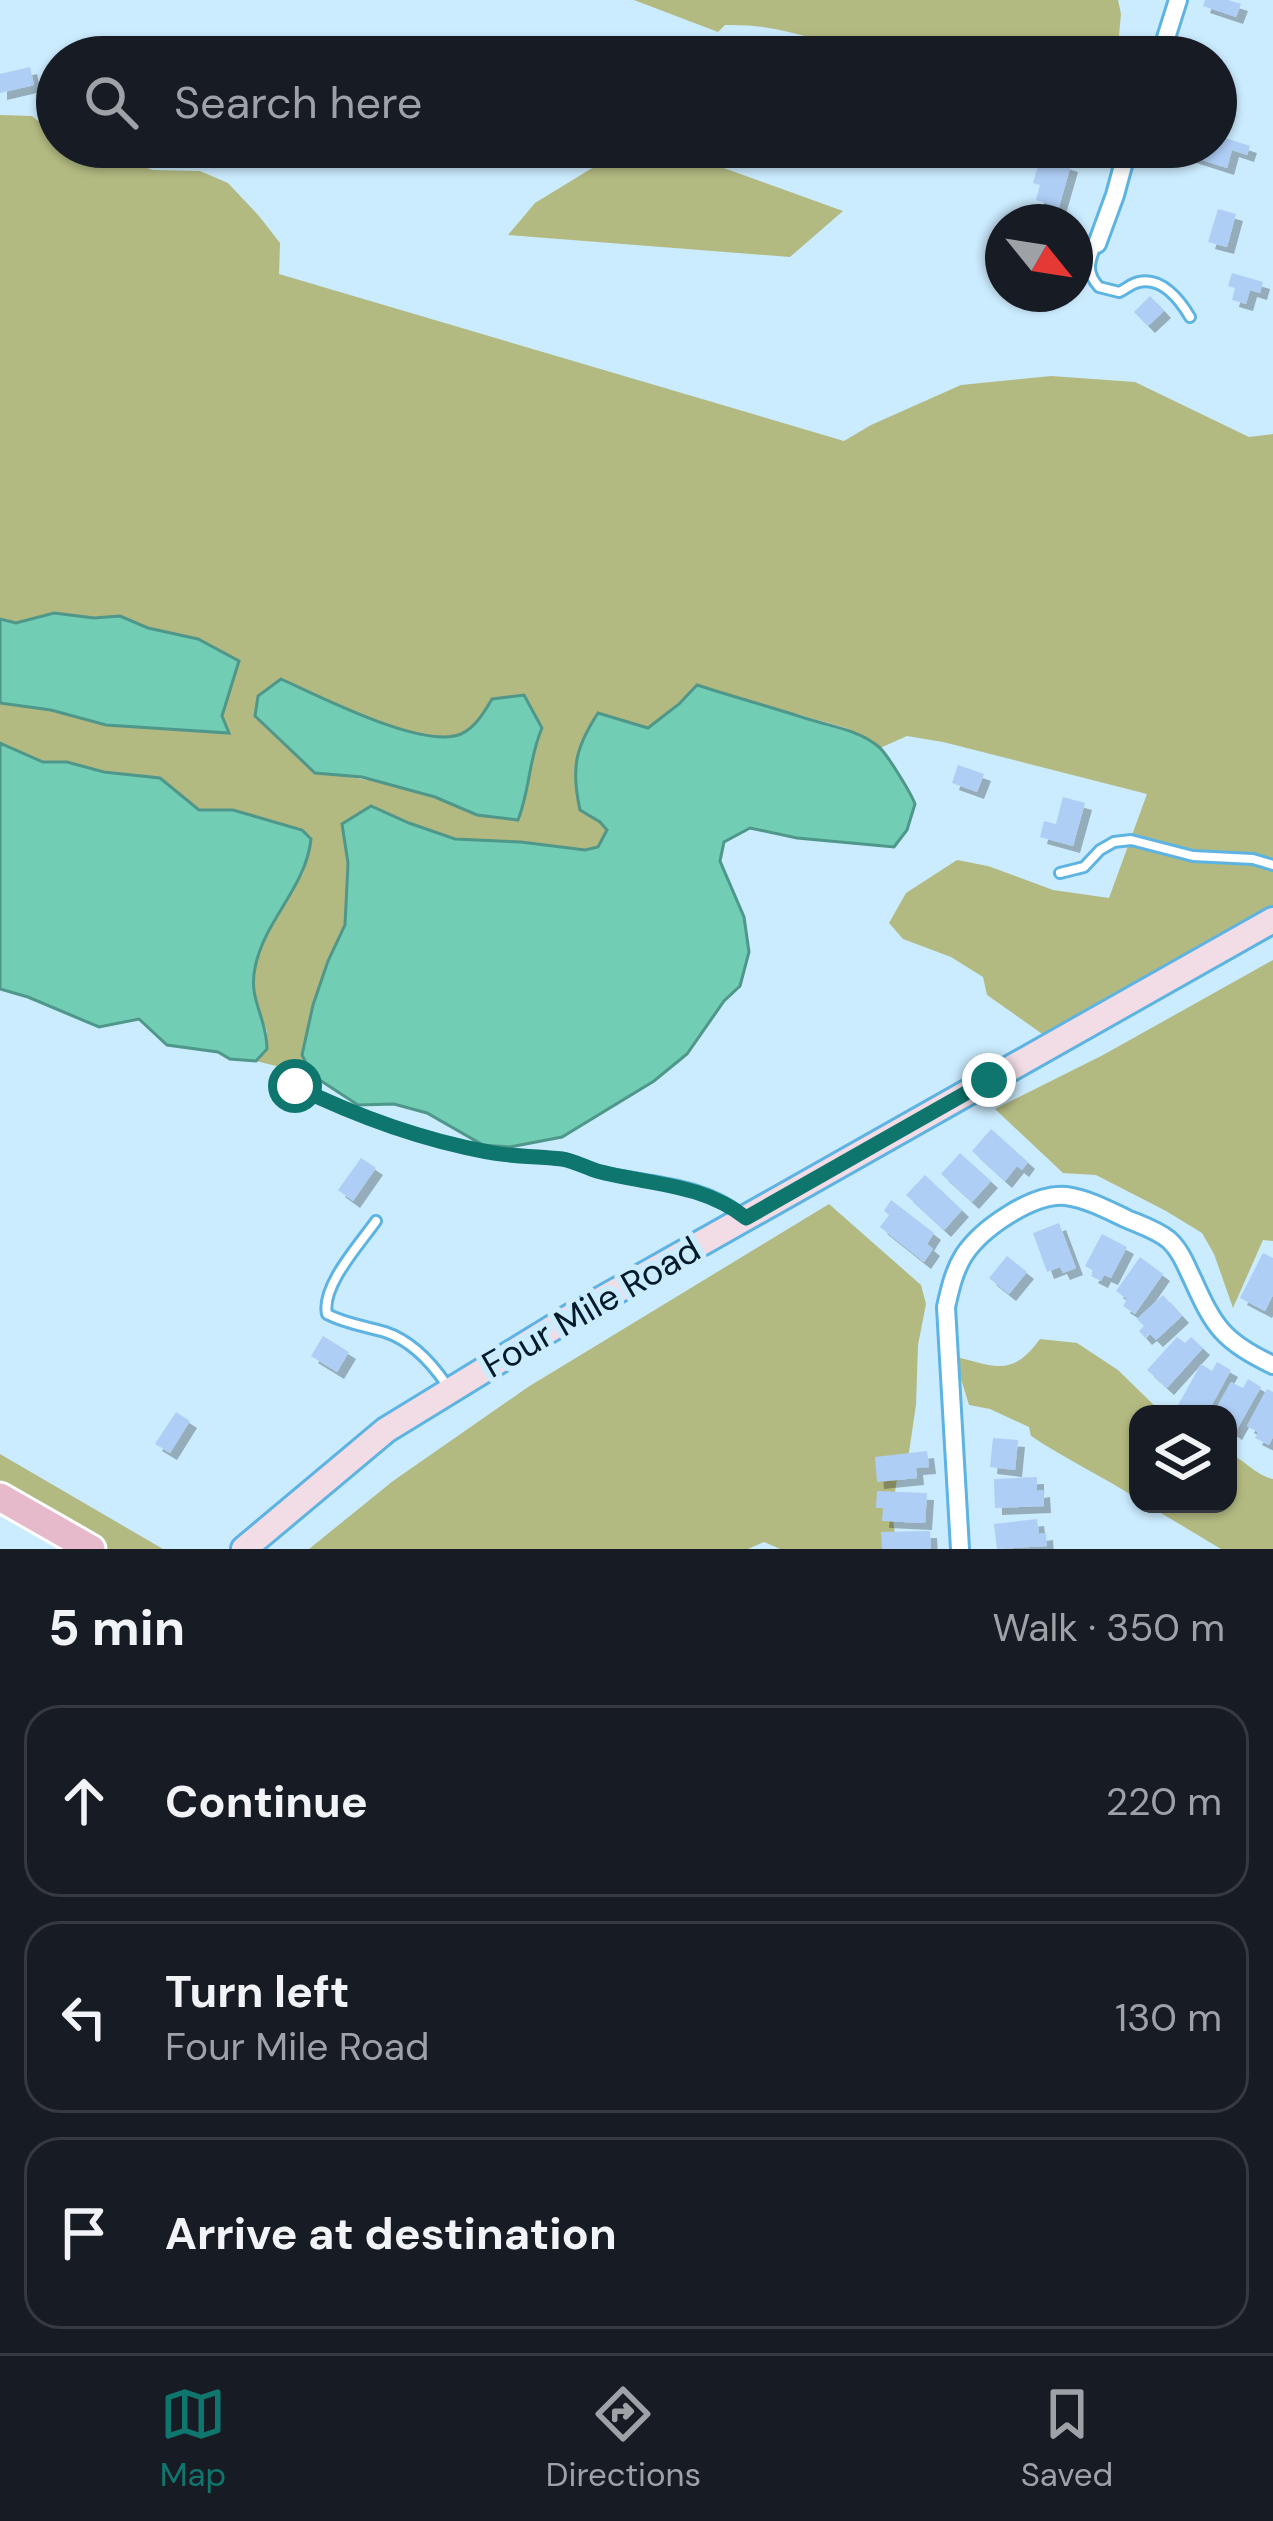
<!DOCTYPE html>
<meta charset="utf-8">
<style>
:root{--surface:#171b24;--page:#242831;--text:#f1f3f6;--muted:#9ea1a6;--line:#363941;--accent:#0f766e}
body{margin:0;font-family:"DM Sans",sans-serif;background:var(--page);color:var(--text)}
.controls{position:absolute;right:36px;bottom:36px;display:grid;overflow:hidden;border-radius:24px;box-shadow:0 3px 9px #0004}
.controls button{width:108px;height:108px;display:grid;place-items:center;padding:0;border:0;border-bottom:3px solid var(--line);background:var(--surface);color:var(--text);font:60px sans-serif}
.compass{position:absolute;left:985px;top:204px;width:108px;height:108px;border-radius:50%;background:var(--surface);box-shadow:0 3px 9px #0004;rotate:120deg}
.stop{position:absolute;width:36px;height:36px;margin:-27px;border:9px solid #0f766e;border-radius:50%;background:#fff}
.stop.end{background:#0f766e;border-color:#fff;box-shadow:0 3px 12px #0008}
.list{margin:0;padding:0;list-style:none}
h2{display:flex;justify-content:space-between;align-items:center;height:156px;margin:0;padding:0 48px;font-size:51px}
h2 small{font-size:39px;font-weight:400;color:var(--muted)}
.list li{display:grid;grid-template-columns:78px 1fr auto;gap:36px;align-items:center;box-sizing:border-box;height:192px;margin:0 24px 24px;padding:0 24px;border:3px solid var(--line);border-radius:36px}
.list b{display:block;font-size:45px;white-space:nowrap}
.list p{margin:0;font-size:39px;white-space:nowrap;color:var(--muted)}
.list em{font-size:39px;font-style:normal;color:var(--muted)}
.icon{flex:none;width:66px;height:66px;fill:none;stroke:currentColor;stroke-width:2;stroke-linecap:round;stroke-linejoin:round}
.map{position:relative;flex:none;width:1273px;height:1549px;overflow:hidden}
.search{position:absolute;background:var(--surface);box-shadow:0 3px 9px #0004;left:36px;right:36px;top:36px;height:132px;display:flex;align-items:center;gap:30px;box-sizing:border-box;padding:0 42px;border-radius:66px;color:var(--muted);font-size:45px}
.sheet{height:804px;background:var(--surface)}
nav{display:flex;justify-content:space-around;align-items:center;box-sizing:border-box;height:168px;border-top:3px solid var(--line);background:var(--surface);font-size:33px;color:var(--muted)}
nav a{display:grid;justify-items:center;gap:6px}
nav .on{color:var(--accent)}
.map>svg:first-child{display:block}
.green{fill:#b3ba81;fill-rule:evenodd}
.water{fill:#71cdb4;stroke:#4f978a;stroke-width:3}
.building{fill:#afcef5;filter:url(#shadow)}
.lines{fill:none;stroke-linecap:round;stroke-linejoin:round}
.lane-casing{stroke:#5db3e1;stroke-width:14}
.street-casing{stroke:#5db3e1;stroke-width:22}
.secondary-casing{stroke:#5db3e1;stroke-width:30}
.primary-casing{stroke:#fff;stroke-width:33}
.lane{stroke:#fff;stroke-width:8}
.street{stroke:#fff;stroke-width:16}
.secondary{stroke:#f2dce5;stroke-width:24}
.primary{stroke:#e6b9cb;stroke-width:27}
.route{stroke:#0f766e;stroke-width:15}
.labels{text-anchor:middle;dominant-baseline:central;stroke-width:12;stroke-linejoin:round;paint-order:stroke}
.street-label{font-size:36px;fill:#001a27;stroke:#cbebfe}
</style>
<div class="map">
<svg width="1273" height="1549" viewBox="0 0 1273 1549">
<defs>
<filter id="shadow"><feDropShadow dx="7" dy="7" stdDeviation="0" flood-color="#0004"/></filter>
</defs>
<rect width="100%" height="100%" fill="#cbebfe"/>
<g class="green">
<path d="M634 0H1118L1121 14 1117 57H873C852 43 851 49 829 43 792 32 764 24 725 25L718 32Z"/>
<path d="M0 115 32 116 57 136V147H71L94 165 119 158 153 170 200 171 228 183 259 216 280 243 279 274 844 441 871 425 961 385 1051 376 1135 382 1249 437 1273 434V910L1048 1038 987 995 983 977 951 957 903 939 889 923 906 893 957 860 988 866 1053 890 1109 898 1147 794 943 742 907 736 880 748 846 728 698 686 648 728 580 810 600 822 608 830 598 847 585 850 521 842 455 839 409 823 371 806 342 824 348 863 345 925 328 961 313 1005 302 1055 312 1075 256 1061 267 1049V1031L253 993 255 966 273 918 303 874 311 839 303 830 233 810H199L160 778 104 773 67 762H43L0 743V703L51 710 106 725 228 733 222 716 239 662 198 639 148 628 120 616 94 618 54 613 16 624 0 619ZM281 679C321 695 422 750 461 734 475 728 485 711 492 699L542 728 534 747 477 815C422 791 375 778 315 773Z"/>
<polygon points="685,154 843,211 790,257 508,235 535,203 607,159"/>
<polygon points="1273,960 1273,1241 1263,1240 1233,1308 1214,1254 1202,1233 1166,1211 1096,1175 1063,1173 995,1109 1103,1055"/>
<polygon points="829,1204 921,1285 926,1304 918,1345 916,1405 909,1452 897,1479 892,1512 897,1549 780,1549 764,1542 748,1549 309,1549 393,1481 528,1387"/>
<path d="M1040 1339 1077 1343 1118 1370 1163 1414H1138V1499C1103 1477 1066 1459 1031 1436L1029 1427 990 1409 969 1405 956 1363 960 1358C1000 1368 1013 1375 1040 1339Z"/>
<path d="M1228 1453C1246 1460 1253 1474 1273 1479V1549H1221L1146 1504H1228Z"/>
<polygon points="0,1454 163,1549 106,1549 0,1488"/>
</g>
<g class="water">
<polygon points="54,613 94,618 120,616 148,628 198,639 239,661 222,716 229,733 106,725 51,710 0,703 0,619 16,623"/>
<path d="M281 679C319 696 423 750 461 734 475 728 485 711 492 699L524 695 542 728C529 757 530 790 518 820L477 815 435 797 362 777 315 773 255 716 258 696Z"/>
<path d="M697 685C734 697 771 707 808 719 833 727 859 730 879 747 887 754 911 793 915 804L907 830 894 847 797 838 750 828 724 842 720 861 744 917 749 952 740 986 724 1001 687 1054 654 1081 562 1137 510 1147 483 1145 427 1113 394 1104 358 1105 312 1075 302 1055 313 1005 328 961 345 925 348 863 342 824 371 806 409 823 455 839 521 842 585 850 598 847 607 830 600 822 580 810C571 769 575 748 598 713L648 728 679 704Z"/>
<path d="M0 743 43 762H67L104 772 160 778 199 810H233L302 830 311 839C306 888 264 920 255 968 248 1000 267 1017 267 1049L256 1061 230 1059 218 1052 167 1045 139 1019 99 1027 28 997 0 989Z"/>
</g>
<g class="building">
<polygon points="1205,0 1228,0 1241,4 1236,17 1203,6"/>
<polygon points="30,67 34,85 0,93 0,74"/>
<polygon points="1216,135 1250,146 1247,155 1232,150 1227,168 1174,151 1176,147 1216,147"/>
<polygon points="1041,156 1071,165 1059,207 1036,200 1040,185 1033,183"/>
<polygon points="1218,209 1236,214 1227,247 1208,242"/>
<polygon points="1232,273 1263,282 1260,293 1250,290 1246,304 1232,300 1235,288 1228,286"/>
<polygon points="1150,296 1164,311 1148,326 1134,312"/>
<polygon points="958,765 984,774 977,792 952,783"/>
<polygon points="1063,797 1085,803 1073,846 1040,837 1044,821 1056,824"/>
<polygon points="991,1129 1028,1162 1022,1170 1017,1166 1005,1181 972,1151"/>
<polygon points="960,1153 991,1181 972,1202 941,1174"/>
<polygon points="361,1158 376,1168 353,1201 338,1190"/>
<polygon points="925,1175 962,1210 944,1230 906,1195"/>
<polygon points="891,1200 934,1233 927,1244 933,1249 924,1262 880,1227 889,1215 884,1211"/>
<polygon points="1059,1223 1076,1268 1063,1273 1060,1267 1047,1272 1033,1233"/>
<polygon points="1102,1234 1127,1247 1111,1278 1104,1275 1101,1281 1091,1276 1094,1271 1085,1266"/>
<polygon points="1263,1253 1273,1258 1273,1295 1265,1311 1240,1298"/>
<polygon points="1007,1256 1027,1272 1009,1294 989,1278"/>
<polygon points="1140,1257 1163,1274 1135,1314 1123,1306 1127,1299 1116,1291"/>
<polygon points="1163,1295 1182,1316 1156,1340 1150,1334 1145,1338 1139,1331 1144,1326 1137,1319"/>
<polygon points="323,1336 349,1352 337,1372 311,1356"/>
<polygon points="1177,1337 1185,1343 1191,1337 1203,1348 1167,1388 1147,1370"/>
<polygon points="1217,1362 1231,1370 1207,1414 1189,1414 1177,1407 1201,1364 1212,1371"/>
<polygon points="1248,1379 1261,1387 1235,1433 1228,1428 1228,1414 1213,1414 1231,1382 1243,1388"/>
<polygon points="1267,1389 1273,1392 1273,1437 1269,1445 1255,1438 1258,1432 1247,1426"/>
<polygon points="176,1412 190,1421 170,1453 155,1444"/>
<polygon points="993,1438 1018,1440 1015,1470 990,1467"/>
<polygon points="927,1451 929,1467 916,1468 917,1478 877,1482 875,1457"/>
<polygon points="1037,1477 1037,1491 1043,1490 1044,1506 995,1508 994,1479"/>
<polygon points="877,1491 927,1493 925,1523 882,1521 883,1508 876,1508"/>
<polygon points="1037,1519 1039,1534 1046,1533 1047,1546 997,1549 994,1524"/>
<polygon points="930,1531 931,1549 882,1549 881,1532"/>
</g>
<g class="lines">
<defs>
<g id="lane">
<path d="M1096 246C1089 262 1086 273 1099 287L1119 292C1126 289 1132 283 1139 282 1162 277 1180 300 1190 317"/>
<polyline points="1060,873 1084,867 1100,850 1114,842 1131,840 1193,856 1253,859 1273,865"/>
<path d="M295 1086C352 1114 425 1141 488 1152 513 1157 538 1156 563 1159 575 1161 586 1168 598 1171 645 1183 700 1181 740 1213"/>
<path d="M376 1221C360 1244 321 1286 327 1314 346 1324 365 1326 385 1332 412 1341 431 1362 446 1384"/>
</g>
<g id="street">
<polyline points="1160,57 1178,0"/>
<polyline points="1097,244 1115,195 1128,147"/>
<path d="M960 1549 946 1307C950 1289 954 1271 964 1255 982 1228 1033 1193 1066 1196 1088 1199 1108 1210 1127 1219 1141 1225 1157 1230 1169 1240 1181 1251 1186 1266 1193 1280 1214 1327 1224 1342 1273 1365"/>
</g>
<polyline id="secondary" points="244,1549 386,1430 572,1316 1273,920"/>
<polyline id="primary" points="0,1497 91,1549"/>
</defs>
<use href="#lane" class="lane-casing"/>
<use href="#street" class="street-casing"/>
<use href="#secondary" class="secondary-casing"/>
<use href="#primary" class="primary-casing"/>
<use href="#lane" class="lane"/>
<use href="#street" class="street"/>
<use href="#secondary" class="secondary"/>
<use href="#primary" class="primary"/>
</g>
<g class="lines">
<path class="route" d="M295 1086C354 1115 423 1140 488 1152 512 1157 537 1156 562 1159 574 1161 585 1167 597 1171 649 1185 702 1183 746 1218L989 1080"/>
</g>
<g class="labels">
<g class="street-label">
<text transform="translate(591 1307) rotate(-30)">Four Mile Road</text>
</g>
</g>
</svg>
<div class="controls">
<button><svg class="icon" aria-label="layers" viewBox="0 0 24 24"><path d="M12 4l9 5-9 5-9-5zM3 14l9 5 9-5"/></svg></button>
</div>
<svg class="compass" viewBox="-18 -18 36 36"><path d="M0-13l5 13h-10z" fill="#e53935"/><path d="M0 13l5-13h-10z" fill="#9ea1a6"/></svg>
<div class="stop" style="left:295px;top:1086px"></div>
<div class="stop end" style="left:989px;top:1080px"></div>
<div class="search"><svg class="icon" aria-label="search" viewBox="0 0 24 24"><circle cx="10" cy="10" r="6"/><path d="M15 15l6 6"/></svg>Search here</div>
</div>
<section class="sheet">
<h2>5 min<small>Walk · 350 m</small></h2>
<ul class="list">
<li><svg class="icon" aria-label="ahead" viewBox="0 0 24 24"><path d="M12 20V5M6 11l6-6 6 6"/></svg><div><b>Continue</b></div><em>220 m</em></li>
<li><svg class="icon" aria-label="left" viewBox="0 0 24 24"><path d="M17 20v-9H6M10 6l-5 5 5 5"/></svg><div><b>Turn left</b><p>Four Mile Road</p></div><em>130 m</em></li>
<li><svg class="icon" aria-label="arrive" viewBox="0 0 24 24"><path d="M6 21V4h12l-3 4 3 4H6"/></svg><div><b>Arrive at destination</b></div></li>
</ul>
</section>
<nav>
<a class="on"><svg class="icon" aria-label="map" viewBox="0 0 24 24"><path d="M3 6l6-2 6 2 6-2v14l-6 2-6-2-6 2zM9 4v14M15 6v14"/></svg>Map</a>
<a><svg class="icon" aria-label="directions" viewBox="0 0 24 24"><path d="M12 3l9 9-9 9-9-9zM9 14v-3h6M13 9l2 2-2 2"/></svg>Directions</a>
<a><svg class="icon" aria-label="saved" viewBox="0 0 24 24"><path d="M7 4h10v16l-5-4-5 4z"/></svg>Saved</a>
</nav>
